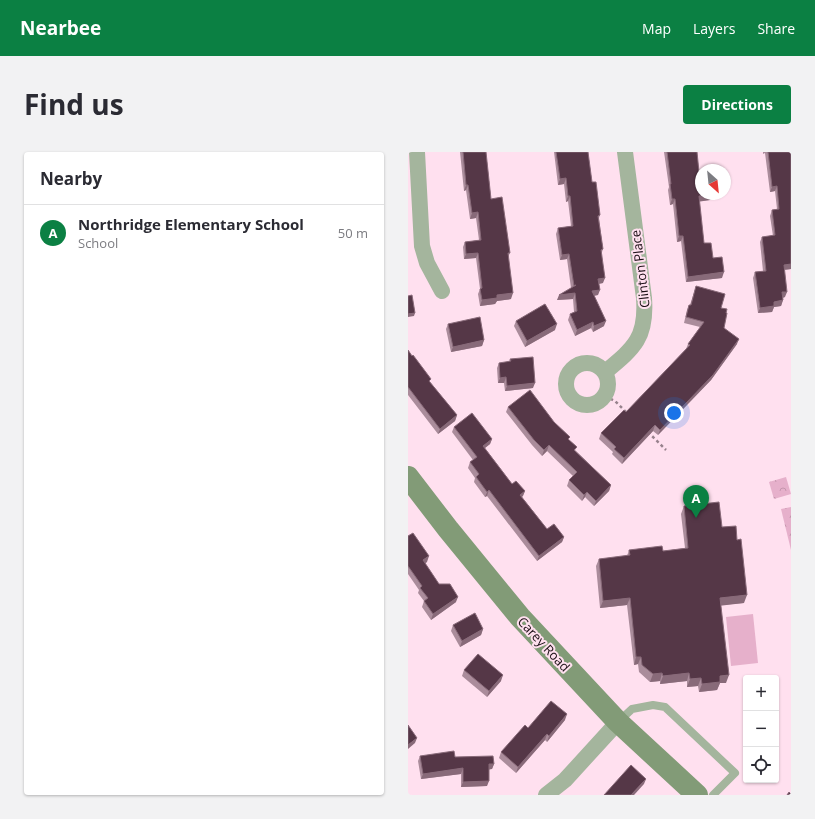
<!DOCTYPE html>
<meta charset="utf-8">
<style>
:root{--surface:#fff;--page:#f2f2f3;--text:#2b2b33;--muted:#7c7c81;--line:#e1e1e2;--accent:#0b8043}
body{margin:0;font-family:"Open Sans",sans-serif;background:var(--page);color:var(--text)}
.controls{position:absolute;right:12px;bottom:12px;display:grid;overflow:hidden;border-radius:4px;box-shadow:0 1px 3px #0004}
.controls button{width:36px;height:36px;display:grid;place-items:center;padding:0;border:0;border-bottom:1px solid var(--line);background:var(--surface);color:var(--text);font:20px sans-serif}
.compass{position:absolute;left:287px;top:12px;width:36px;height:36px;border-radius:50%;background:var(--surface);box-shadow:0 1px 3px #0004;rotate:153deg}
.you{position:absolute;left:266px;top:261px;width:14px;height:14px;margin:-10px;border:3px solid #fff;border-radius:50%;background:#1a73e8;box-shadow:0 0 0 6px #1a73e833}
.badge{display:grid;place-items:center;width:26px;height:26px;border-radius:50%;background:var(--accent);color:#fff;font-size:13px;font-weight:700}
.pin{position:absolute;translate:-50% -33px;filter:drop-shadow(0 1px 2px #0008)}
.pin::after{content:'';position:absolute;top:21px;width:14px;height:12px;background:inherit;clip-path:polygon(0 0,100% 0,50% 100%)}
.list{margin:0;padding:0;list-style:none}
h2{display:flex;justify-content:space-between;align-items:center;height:52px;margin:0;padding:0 16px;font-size:17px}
h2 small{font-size:13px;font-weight:400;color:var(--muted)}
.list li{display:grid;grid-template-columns:26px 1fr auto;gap:12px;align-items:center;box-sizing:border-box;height:56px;padding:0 16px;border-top:1px solid var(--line)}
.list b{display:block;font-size:15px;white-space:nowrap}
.list p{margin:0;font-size:13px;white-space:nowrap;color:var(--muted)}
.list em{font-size:13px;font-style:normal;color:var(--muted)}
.icon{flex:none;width:22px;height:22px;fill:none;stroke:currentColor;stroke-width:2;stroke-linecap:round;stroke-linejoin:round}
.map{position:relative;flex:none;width:383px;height:643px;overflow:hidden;border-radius:4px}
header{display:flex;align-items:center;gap:24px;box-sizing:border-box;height:56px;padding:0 20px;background:var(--accent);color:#fff}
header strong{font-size:19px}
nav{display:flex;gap:22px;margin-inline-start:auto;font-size:14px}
.intro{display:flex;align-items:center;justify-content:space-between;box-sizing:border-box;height:96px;padding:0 24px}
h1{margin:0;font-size:28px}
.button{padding:10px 18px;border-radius:4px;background:var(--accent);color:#fff;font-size:14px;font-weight:700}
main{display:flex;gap:24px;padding:0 24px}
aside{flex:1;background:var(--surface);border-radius:4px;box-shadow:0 1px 3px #0004}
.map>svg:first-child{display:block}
.grass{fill:#e6b0cb}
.forest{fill:url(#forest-crowns)}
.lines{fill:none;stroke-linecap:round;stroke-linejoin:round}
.path{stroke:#98828d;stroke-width:2.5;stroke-dasharray:3 3;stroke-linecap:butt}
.lane{stroke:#a4b59d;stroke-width:8}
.street{stroke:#a4b59d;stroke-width:16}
.secondary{stroke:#829b77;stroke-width:22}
.wall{fill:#aa8c9b}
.shaded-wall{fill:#886a79}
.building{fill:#553747;stroke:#886a79}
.labels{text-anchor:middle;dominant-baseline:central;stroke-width:4;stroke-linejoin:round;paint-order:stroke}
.street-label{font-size:13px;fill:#1b0e15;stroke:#ffe0ef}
</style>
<header>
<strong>Nearbee</strong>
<nav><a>Map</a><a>Layers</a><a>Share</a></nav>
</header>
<div class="intro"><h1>Find us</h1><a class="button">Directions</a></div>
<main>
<aside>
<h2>Nearby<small></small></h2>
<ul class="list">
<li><span class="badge">A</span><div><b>Northridge Elementary School</b><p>School</p></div><em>50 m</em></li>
</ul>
</aside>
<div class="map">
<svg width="383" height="643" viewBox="0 0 383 643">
<defs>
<pattern id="forest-crowns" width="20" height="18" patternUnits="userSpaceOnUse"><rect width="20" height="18" fill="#e6b0cb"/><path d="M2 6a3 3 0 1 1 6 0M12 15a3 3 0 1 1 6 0" fill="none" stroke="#c596ad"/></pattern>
</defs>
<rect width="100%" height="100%" fill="#ffe0ef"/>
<polygon class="grass" points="345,462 350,511 323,514 318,465"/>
<g class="forest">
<polygon points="378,325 383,342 366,347 361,330"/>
<polygon points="383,355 383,398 373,357"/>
</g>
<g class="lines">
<g class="path">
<polyline points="197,244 207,249 220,262"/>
<polyline points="240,280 258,298"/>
</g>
<polyline class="lane" points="210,570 224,557 245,553 257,555 327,621 305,643"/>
<g class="street">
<polyline points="9,0 14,94 19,111 34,139"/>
<circle cx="179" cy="232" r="21"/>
<path d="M197 220C226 196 239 186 236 146L217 0"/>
<polyline points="138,643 157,628 210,570"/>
</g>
<polyline class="secondary" points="0,325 40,377 112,465 210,570 289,643"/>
</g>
<g class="wall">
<polygon points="52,0 78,0 83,47 102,101 100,105 103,147 89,149 87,152 72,154 70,142 72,137 68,106 56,107 55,95 57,90 71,88 68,66 62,67 58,38 56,39"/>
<polygon points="146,0 180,0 184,30 192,63 191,66 195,97 194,100 195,131 191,132 190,143 186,144 196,174 185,180 183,176 167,184 160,168 162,162 166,160 165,147 149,148 163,136 159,107 152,108 148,82 150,76 163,74 160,49 158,50 156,32 150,33"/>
<polygon points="256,0 289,0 291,20 302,48 291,49 296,91 305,106 314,126 278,130 273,89 269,90 265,52 262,53 260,38 261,35"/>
<polygon points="355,0 383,0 383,117 376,118 377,145 375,146 375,148 373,154 366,155 364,160 350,161 345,126 347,120 355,119 352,90 354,85 365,84 362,64 364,58 369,57 367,39 362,40 357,1 355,2"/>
<polygon points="288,134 313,156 316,176 329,192 303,228 250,283 245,279 214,312 204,302 205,300 191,287 193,281 218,260 278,197 280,192 292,175 276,171 279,158 281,153 282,153"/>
<polygon points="108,169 147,178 117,195 106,174"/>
<polygon points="40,172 76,188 74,194 43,200 38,177"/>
<polygon points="0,198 22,230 49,263 47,269 30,282 0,243"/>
<polygon points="102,207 125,236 97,239 96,231 90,231 89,216 91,211 101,210"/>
<polygon points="100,255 161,288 169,295 167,298 203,333 201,339 186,354 177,345 174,349 159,334 161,328 165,324 139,299 134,304 124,293 98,260"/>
<polygon points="46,275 84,287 82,292 77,296 104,332 117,339 114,345 139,377 156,385 154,390 129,409 79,344 77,345 66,330 67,326 60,316 62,310 65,308 44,280"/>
<polygon points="276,354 314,375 336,451 313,453 318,531 312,531 309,538 291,540 290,534 279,535 279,529 252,532 252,529 242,530 231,520 230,512 226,513 219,453 192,456 188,414 191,407 219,404 221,398 255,399 277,396 273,362"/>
<polygon points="0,384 19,410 17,411 31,432 48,450 23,468 14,455 16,449 10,441 11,438 0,422"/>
<polygon points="45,473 75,477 73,483 52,495 43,479"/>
<polygon points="56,518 93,529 79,545 54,524"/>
<polygon points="157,568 139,590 137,588 108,621 91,606 93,600 120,576"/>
<polygon points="12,604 47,605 86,612 84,617 81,617 79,634 53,635 53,622 13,627 10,609"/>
</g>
<g class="shaded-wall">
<polygon points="158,26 156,32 150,33 152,27"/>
<polygon points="58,33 60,33 58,38 56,39"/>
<polygon points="369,34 367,39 362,40 364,35"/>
<polygon points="304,42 307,42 302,48 289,50 291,44"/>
<polygon points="160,44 162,44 160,49 158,50"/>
<polygon points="264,47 267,47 265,52 262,53"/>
<polygon points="70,60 68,66 62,67 64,61"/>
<polygon points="271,84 275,84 273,89 269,90"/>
<polygon points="70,101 68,106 56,107 58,102"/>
<polygon points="161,102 159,107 152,108 154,103"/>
<polygon points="383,112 383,117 374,118 376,113"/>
<polygon points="316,120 314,126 278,130 280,125"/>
<polygon points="197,126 195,131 188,132 190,127"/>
<polygon points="192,138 190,143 182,144 184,139"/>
<polygon points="374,140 379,140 377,145 372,146"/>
<polygon points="105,141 103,147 89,149 87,152 72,154 74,148 89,143"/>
<polygon points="167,141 165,147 149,148 151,143"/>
<polygon points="375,148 373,154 366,155 364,160 350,161 352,156 366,150"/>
<polygon points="7,161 6,164 0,165 0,162"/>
<polygon points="198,169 196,174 185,180 186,174"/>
<polygon points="185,170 183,176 167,184 169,178"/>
<polygon points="149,172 147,178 117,195 119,189"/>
<polygon points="331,187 329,192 303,228 250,283 252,278"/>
<polygon points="76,188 74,194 43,200 45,195"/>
<polygon points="98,225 96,231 90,231 92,226"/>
<polygon points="127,231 125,236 97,239 99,234"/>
<polygon points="49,263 47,269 30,282 32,277"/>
<polygon points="247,273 245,279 214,312 216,306"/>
<polygon points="84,287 82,292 73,299 75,294"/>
<polygon points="141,293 139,299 134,304 136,298"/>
<polygon points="203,333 201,339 186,354 188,349"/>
<polygon points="81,338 79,344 77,345 79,340"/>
<polygon points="117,339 115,344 110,348 112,343"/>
<polygon points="179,340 177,345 174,349 176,343"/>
<polygon points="156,385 154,390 129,409 131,404"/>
<polygon points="21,404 19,410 13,414 15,408"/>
<polygon points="339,443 336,451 310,454 312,446"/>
<polygon points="50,445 48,450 23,468 25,462"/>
<polygon points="222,446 219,453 192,456 195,449"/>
<polygon points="75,477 73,483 52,495 54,489"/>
<polygon points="228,505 233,505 230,512 226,513"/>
<polygon points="254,521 252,529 242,530 245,522"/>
<polygon points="281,521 279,529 252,532 255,524"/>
<polygon points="95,523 93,529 79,545 81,539"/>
<polygon points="321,523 318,531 312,531 309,538 291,540 294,532 312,524"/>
<polygon points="293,526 290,534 279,535 282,527"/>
<polygon points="159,562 157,568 139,590 141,584"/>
<polygon points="139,582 137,588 108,621 110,615"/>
<polygon points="9,586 7,591 0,597 0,593"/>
<polygon points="81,612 86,612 84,617 79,618"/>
<polygon points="55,616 53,622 13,627 15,622"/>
<polygon points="238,627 236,632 226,643 223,643"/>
<polygon points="81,629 79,634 53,635 55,630"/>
</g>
<g class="building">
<polygon points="55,0 78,0 83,47 94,45 102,101 100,101 105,141 89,143 89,146 74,148 72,137 74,136 70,101 58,102 57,90 73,88 70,60 64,61 60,33 58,33"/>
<polygon points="148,0 180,0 184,30 188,30 192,63 190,64 195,97 193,98 197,126 190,127 192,138 184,139 198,169 186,174 185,170 169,178 162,162 169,159 167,141 151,143 168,133 166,134 161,102 154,103 150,76 165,74 162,44 160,44 158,26 152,27"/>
<polygon points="259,0 289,0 291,20 293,20 293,42 304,42 304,43 291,44 296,91 303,91 305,106 314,105 316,120 280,125 275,84 271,84 267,47 264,47 262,32 263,32"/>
<polygon points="360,0 383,0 383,112 376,113 379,140 374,140 375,148 366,150 366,154 352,156 347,120 358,119 354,85 367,83 364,58 371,57 369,34 364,35"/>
<polygon points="288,134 317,142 313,156 319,157 318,161 319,161 316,176 331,187 305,223 252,278 247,273 216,306 206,297 208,295 193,281 216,258 218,260 282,193 280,192 296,170 278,165 281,153 283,153"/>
<polygon points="4,143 7,161 0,162 0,144"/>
<polygon points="137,152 149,172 119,189 108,169"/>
<polygon points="72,165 76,188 45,195 40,172"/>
<polygon points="0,198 4,204 5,203 23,227 21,229 49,263 32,277 0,235"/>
<polygon points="125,205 127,231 99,234 98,225 92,226 91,211 103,209 102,207"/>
<polygon points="122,238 146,270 162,285 160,287 169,295 166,298 203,333 188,349 179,340 176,343 161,328 169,320 141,293 136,298 126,288 100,255"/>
<polygon points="64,261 84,287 75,294 104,332 108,329 117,339 112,343 139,377 146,372 156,385 131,404 81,338 79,340 68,325 71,322 62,310 69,305 46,275"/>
<polygon points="311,350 314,375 328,374 329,388 333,387 339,443 312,446 321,523 312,524 312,530 294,532 293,526 282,527 281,521 255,524 254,521 245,522 234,513 233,505 228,505 222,446 195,449 191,407 222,403 221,398 254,394 255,399 280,396 276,354"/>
<polygon points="5,381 21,404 15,408 31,432 42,432 50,445 25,462 16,449 20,446 12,436 14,434 0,414 0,384"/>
<polygon points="67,461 75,477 54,489 45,473"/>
<polygon points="70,502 95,523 81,539 56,518"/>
<polygon points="143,549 159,562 141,584 139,582 110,615 93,600 117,573 120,576"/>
<polygon points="0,573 9,586 0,593"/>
<polygon points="46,599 47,605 85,604 86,612 81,612 81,629 55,630 55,616 15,622 12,604"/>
<polygon points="223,613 238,627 223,643 196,643"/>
<polygon points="381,640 383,642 383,643 379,643"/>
</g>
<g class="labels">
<g class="street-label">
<text transform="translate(232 117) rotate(-97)">Clinton Place</text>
<text transform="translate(136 492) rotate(47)">Carey Road</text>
</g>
</g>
</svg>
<div class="controls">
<button>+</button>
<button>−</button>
<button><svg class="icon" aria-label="locate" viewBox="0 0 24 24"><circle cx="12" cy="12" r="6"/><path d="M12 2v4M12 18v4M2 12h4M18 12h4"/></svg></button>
</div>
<svg class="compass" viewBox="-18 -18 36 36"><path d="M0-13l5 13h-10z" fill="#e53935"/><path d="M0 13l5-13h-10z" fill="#7c7c81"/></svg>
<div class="you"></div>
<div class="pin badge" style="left:288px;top:366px">A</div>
</div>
</main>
